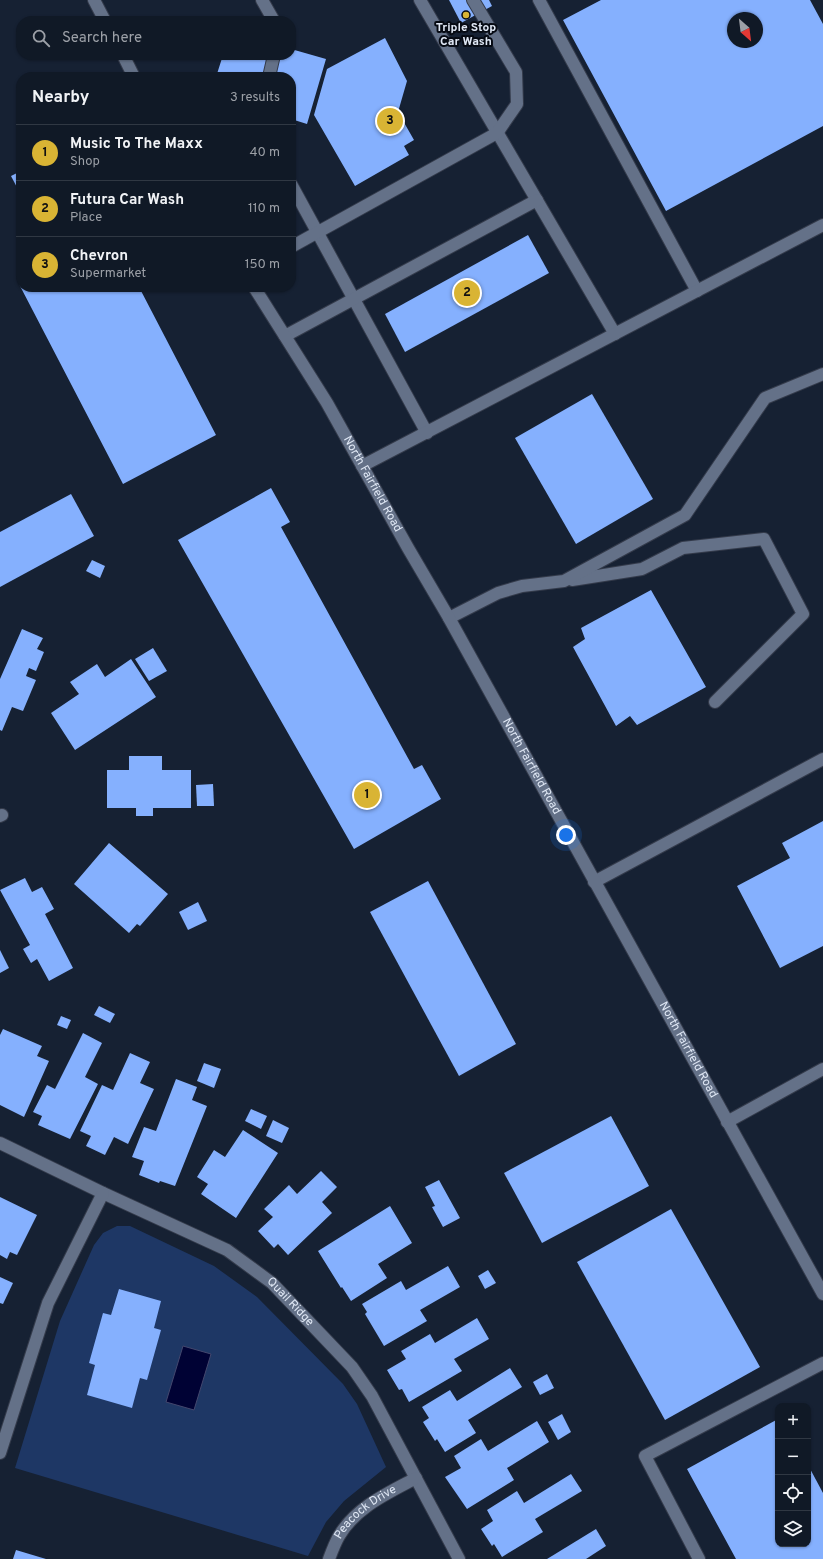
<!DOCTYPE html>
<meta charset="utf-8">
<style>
:root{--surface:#101926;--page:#1e2632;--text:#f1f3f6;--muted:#9ca0a7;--line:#303843;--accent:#d9b434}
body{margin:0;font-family:Overpass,sans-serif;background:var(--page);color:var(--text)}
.controls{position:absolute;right:12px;bottom:12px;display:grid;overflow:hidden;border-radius:8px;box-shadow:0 1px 3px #0004}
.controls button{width:36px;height:36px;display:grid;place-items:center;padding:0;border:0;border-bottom:1px solid var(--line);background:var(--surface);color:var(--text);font:20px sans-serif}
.compass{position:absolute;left:727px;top:12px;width:36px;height:36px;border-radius:50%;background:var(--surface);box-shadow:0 1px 3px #0004;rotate:152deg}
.you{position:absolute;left:566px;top:835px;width:14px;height:14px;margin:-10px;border:3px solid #fff;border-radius:50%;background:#1a73e8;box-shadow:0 0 0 6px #1a73e833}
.badge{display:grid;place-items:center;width:26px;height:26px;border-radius:50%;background:var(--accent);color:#111;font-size:13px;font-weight:700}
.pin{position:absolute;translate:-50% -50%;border:2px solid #fff;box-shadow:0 1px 4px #0006}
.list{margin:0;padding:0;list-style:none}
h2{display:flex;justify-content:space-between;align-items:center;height:52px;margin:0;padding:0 16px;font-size:17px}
h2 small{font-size:13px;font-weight:400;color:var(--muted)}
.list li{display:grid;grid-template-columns:26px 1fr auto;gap:12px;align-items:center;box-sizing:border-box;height:56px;padding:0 16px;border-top:1px solid var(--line)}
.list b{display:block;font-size:15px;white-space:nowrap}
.list p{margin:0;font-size:13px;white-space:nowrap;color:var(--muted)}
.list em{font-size:13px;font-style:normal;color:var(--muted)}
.icon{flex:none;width:22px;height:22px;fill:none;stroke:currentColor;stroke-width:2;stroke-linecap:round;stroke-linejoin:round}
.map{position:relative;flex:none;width:823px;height:1559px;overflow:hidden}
.search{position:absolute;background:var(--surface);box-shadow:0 1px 3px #0004;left:16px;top:16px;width:280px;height:44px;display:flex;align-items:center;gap:10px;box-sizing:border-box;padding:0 14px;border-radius:16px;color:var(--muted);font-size:15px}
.panel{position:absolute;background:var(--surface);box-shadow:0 1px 3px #0004;left:16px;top:72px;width:280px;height:220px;border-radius:16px}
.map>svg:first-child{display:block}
.green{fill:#1e3765}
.water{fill:#000234;stroke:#43476e}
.building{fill:#85b0fe;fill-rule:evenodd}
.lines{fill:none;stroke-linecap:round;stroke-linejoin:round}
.lane-casing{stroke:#343b4b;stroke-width:14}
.street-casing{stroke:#343b4b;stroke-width:14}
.lane{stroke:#647188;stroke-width:12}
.street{stroke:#647188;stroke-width:12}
.poi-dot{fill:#d9b434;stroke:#060a13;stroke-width:1.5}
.labels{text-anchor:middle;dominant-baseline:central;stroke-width:4;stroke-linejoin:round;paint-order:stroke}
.poi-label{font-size:12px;font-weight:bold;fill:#e0e8f5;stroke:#060a13}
.street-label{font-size:12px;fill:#e0e8f5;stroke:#060a13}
</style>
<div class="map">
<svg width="823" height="1559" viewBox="0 0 823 1559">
<rect width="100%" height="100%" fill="#162133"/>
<polygon class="green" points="117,1226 130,1226 214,1266 257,1297 343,1384 357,1404 386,1467 344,1501 326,1522 308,1556 15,1468 60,1321 94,1245 103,1233"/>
<polygon class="water" points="183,1346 211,1354 194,1410 166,1402"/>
<g class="building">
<polygon points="449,0 489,0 492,6 461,23"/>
<path d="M601 0H810L823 24V126L666 211 563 20ZM733 18H757V42H733Z"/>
<polygon points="385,38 407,81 398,112 414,140 404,146 409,155 355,186 314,115 327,69"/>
<polygon points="291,49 326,59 307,124 291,119 291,77 216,77 223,55 291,55"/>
<polygon points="21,171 21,195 11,176"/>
<polygon points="528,235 549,273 405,352 385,314"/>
<polygon points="21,283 21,287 139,287 216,435 123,484 19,284"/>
<polygon points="592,394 653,499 576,544 515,438"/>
<polygon points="271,488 290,522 281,527 414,769 422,765 441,799 354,849 178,540"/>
<polygon points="71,494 94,536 0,587 0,532"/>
<polygon points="92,560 105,566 100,578 86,571"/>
<polygon points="651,590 706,687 637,725 630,716 616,726 573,647 585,639 581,628"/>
<polygon points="22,629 43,638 37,649 44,652 36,671 29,668 26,676 36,680 23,711 12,707 2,731 0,730 0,679"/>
<polygon points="153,648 167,671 149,681 135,659"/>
<polygon points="131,659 156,697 75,750 51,713 79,694 70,682 97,664 105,677"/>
<polygon points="129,756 162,756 162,770 191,770 191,808 153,808 153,816 136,816 136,808 107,808 107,770 129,770"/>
<polygon points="213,784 214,806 197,806 196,785"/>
<polygon points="823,821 823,946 780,968 737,886 790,858 782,843"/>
<polygon points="109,843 168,894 140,926 137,924 129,933 74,884"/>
<polygon points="25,878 32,892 42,887 54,909 45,914 73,968 49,981 37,959 31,963 23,949 30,945 0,890"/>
<polygon points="428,881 516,1044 459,1076 370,912"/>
<polygon points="198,902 207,921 188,930 179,912"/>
<polygon points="0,950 9,968 0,973"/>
<polygon points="99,1006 115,1014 110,1023 94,1015"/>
<polygon points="61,1016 71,1020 67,1029 57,1025"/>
<polygon points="3,1029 42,1046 37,1056 49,1061 24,1117 0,1105 0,1035"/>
<polygon points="83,1033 102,1043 85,1077 98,1084 70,1139 38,1125 42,1116 33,1112 47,1085 55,1089"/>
<polygon points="130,1053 150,1062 140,1083 154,1089 128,1144 114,1137 105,1155 86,1146 91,1136 80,1131 102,1085 113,1090"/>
<polygon points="204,1063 221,1069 214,1088 197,1081"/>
<polygon points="176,1079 197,1087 192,1100 207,1106 175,1186 160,1181 159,1183 139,1175 144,1161 132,1157 144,1127 156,1131"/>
<polygon points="251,1109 267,1116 261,1129 245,1121"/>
<polygon points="611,1116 649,1186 542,1243 504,1173"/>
<polygon points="273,1120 289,1128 282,1143 266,1136"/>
<polygon points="243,1130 278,1153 236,1218 201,1194 208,1184 197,1177 214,1150 225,1157"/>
<polygon points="321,1171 337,1187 322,1202 332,1213 288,1255 278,1244 274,1248 258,1231 273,1217 264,1209 289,1185 297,1194"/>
<polygon points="439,1180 460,1218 443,1227 432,1207 435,1206 425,1187"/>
<polygon points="0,1197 37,1215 17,1255 10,1252 7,1259 0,1255"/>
<polygon points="390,1206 412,1243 378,1264 387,1278 351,1301 342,1287 341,1288 318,1251"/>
<polygon points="671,1209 760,1367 665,1420 577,1262"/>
<polygon points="448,1266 460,1287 420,1310 427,1321 384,1346 365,1314 367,1312 362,1304 401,1281 406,1290"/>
<polygon points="488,1270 496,1283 485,1289 478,1276"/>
<polygon points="0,1277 13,1283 3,1304 0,1303"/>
<polygon points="119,1289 161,1301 154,1328 161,1330 147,1380 140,1378 132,1408 87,1395 95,1365 89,1363 103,1313 111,1315"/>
<polygon points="477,1318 489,1339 454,1359 462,1371 409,1402 402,1389 399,1390 387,1370 406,1359 401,1351 430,1334 435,1343"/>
<polygon points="510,1368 522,1387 468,1420 476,1433 445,1452 437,1439 435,1441 423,1422 429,1418 422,1407 450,1390 457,1401"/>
<polygon points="547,1374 554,1388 540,1395 533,1382"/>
<polygon points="562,1414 571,1432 558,1440 548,1422"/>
<polygon points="778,1419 778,1544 808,1544 808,1465 823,1493 823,1559 736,1559 687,1469"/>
<polygon points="537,1421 549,1442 507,1468 514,1480 467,1509 445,1477 461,1468 454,1456 481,1439 488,1451"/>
<polygon points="571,1474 582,1491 535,1519 543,1532 502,1557 494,1544 492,1546 481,1529 493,1521 487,1510 517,1491 524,1503"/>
<polygon points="596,1529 606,1546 586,1559 547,1559"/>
<polygon points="16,1550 46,1559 13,1559"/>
</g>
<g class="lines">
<defs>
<g id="lane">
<polyline points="262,0 274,21"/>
<polyline points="420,0 615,334"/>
<polyline points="539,0 697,291"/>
<polyline points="269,77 274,55"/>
<polyline points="291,184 427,433"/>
<polyline points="291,247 497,133 517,104 516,72 473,0"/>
<polyline points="285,336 537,200"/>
<polyline points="362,466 823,225"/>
<polyline points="572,580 642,569 683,548 764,539 803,614 715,702"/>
<polyline points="449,618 498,593 522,586 564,581 685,515 765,398 823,374"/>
<polyline points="594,882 823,759"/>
<polyline points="727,1122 823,1069"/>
<polyline points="699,1559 645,1456 823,1363"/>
</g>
<g id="street">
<polyline points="94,0 105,21"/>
<polyline points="123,55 134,77"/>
<path id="s1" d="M254 287 327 403 408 548 449 618 823 1294"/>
<polyline points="0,816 2,815"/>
<path id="s2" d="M0 1143 103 1193 227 1250 272 1283 352 1367 372 1396 459 1559"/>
<polyline points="0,1453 48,1303 103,1193"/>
<path id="s3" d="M329 1559C332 1551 335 1543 339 1536 356 1507 388 1493 416 1478"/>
</g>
</defs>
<use href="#lane" class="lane-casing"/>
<use href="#street" class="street-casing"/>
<use href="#lane" class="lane"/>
<use href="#street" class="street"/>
</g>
<circle class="poi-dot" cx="466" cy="15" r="4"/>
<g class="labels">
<g class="poi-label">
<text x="466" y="28">Triple Stop<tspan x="466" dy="14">Car Wash</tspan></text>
</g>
<g class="street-label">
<text stroke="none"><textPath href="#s1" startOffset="230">North Fairfield Road</textPath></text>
<text stroke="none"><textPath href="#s1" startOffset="554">North Fairfield Road</textPath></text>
<text stroke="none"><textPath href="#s1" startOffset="878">North Fairfield Road</textPath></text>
<text stroke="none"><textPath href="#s2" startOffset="333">Quail Ridge</textPath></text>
<text stroke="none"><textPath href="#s3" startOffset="61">Peacock Drive</textPath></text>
</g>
</g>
</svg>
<div class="controls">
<button>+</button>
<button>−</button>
<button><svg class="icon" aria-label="locate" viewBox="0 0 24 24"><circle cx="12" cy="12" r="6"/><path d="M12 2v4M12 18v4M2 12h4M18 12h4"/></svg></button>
<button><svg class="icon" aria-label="layers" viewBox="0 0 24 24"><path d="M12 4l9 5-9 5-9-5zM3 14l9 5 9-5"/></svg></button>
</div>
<svg class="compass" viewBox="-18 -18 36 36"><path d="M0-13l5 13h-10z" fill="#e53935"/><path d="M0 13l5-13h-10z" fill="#9ca0a7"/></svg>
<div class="you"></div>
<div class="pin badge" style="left:367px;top:795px">1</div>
<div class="pin badge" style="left:467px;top:293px">2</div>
<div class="pin badge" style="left:390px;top:121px">3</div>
<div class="search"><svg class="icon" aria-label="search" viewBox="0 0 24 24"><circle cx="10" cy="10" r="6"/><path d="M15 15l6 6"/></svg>Search here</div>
<section class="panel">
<h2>Nearby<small>3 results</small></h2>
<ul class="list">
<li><span class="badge">1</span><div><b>Music To The Maxx</b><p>Shop</p></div><em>40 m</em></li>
<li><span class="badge">2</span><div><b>Futura Car Wash</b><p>Place</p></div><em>110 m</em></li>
<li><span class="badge">3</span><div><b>Chevron</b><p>Supermarket</p></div><em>150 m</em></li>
</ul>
</section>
</div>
